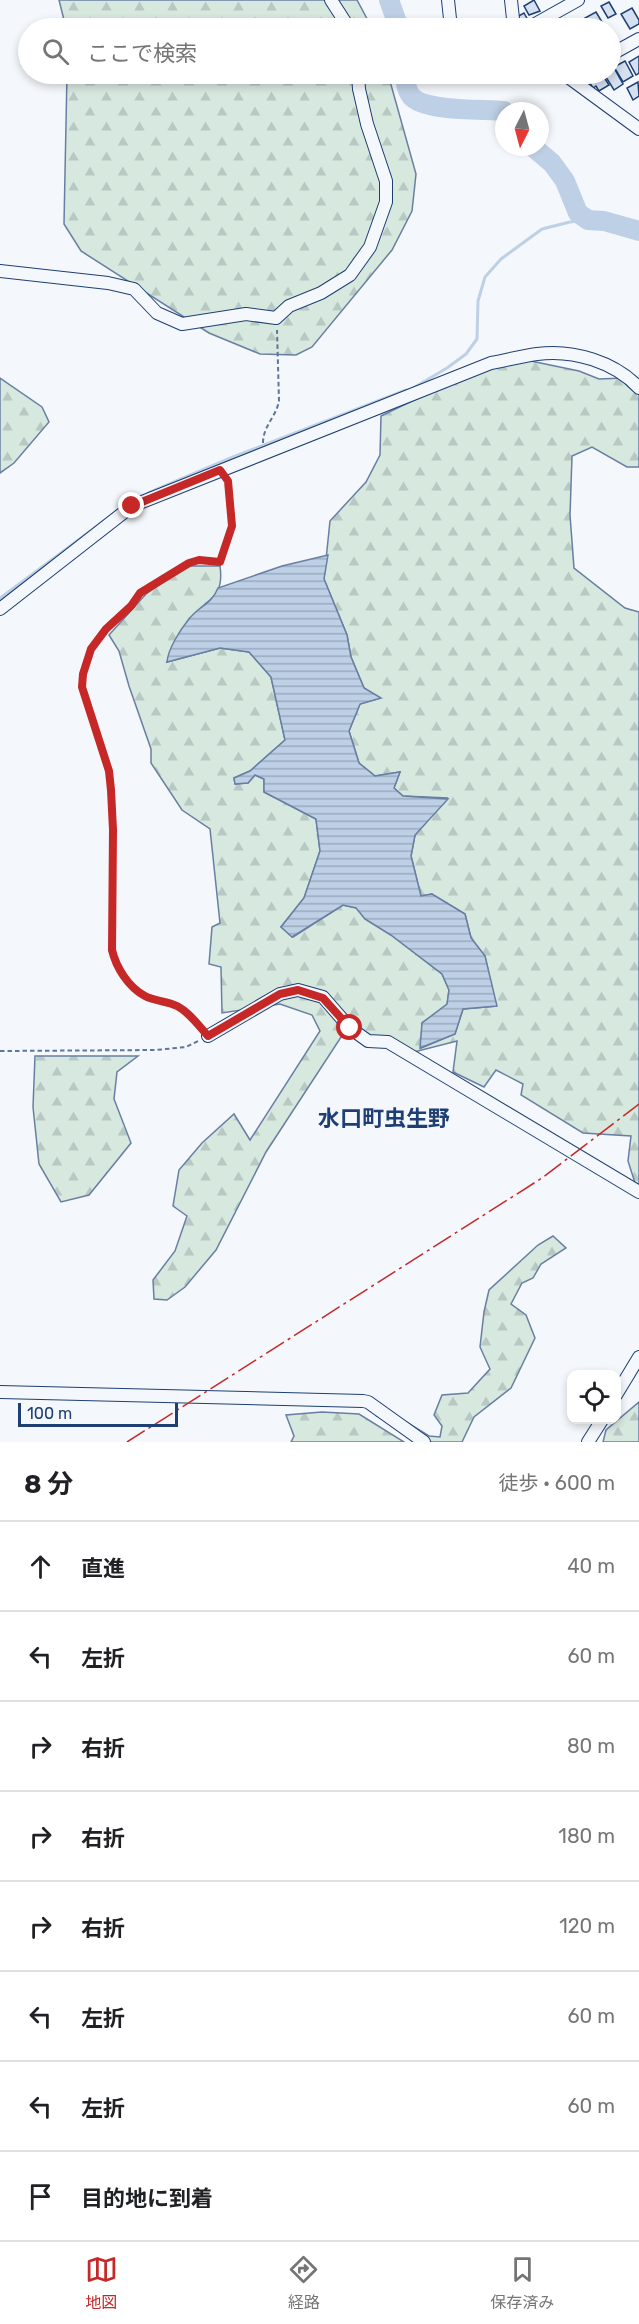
<!DOCTYPE html>
<html lang="ja">
<meta charset="utf-8">
<style>
:root{--surface:#fff;--page:#f6f6f6;--text:#202124;--muted:#757577;--line:#e0e0e0;--accent:#c62828}
body{margin:0;font-family:Rubik,"Noto Sans JP",sans-serif;background:var(--page);color:var(--text)}
.controls{position:absolute;right:18px;bottom:18px;display:grid;overflow:hidden;border-radius:12px;box-shadow:0 3px 9px #0003}
.controls button{width:54px;height:54px;display:grid;place-items:center;padding:0;border:0;border-bottom:2px solid var(--line);background:var(--surface);color:var(--text);font:30px sans-serif}
.compass{position:absolute;left:495px;top:102px;width:54px;height:54px;border-radius:50%;background:var(--surface);box-shadow:0 3px 9px #0003;rotate:186deg}
.scale{position:absolute;left:18px;bottom:15px;width:160px;box-sizing:border-box;padding-left:6px;border:3px solid #1d3f73;border-top:0;font-size:16px;line-height:21px;white-space:nowrap;color:#1d3f73;-webkit-text-stroke:4px #f4f7fb;paint-order:stroke}
.stop{position:absolute;width:18px;height:18px;margin:-14px;border:4px solid #c62828;border-radius:50%;background:#fff}
.stop.end{background:#c62828;border-color:#fff;box-shadow:0 2px 6px #0008}
.list{margin:0;padding:0;list-style:none}
h2{display:flex;justify-content:space-between;align-items:center;height:78px;margin:0;padding:0 24px;font-size:26px}
h2 small{font-size:20px;font-weight:400;color:var(--muted)}
.list li{display:grid;grid-template-columns:39px 1fr auto;gap:18px;align-items:center;box-sizing:border-box;height:90px;padding:0 24px;border-top:2px solid var(--line)}
.list b{display:block;font-size:22px;white-space:nowrap}
.list em{font-size:20px;font-style:normal;color:var(--muted)}
.icon{flex:none;width:33px;height:33px;fill:none;stroke:currentColor;stroke-width:2;stroke-linecap:round;stroke-linejoin:round}
.map{position:relative;flex:none;width:639px;height:1442px;overflow:hidden}
.search{position:absolute;background:var(--surface);box-shadow:0 3px 9px #0003;left:18px;right:18px;top:18px;height:66px;display:flex;align-items:center;gap:15px;box-sizing:border-box;padding:0 21px;border-radius:33px;color:var(--muted);font-size:22px}
.sheet{height:798px;background:var(--surface)}
nav{display:flex;justify-content:space-around;align-items:center;box-sizing:border-box;height:84px;border-top:2px solid var(--line);background:var(--surface);font-size:16px;color:var(--muted)}
nav a{display:grid;justify-items:center;gap:3px}
nav .on{color:var(--accent)}
.map>svg:first-child{display:block}
.forest{fill:url(#forest-firs);stroke:#687fa3;stroke-width:1.5}
.water{fill:url(#water-rules);stroke:#687fa3;stroke-width:1.5}
.lines{fill:none;stroke-linecap:round;stroke-linejoin:round}
.stream{stroke:#bed0e5;stroke-width:3}
.river{stroke:#bed0e5;stroke-width:20}
.building{fill:#d5e0f0;stroke:#1d3f73;stroke-width:1.5}
.minor-casing{stroke:#1d3f73;stroke-width:14}
.path{stroke:#5e769c;stroke-width:2;stroke-dasharray:4.5 3;stroke-linecap:butt}
.minor{stroke:#f4f7fb;stroke-width:12}
.power{stroke:#c62828;stroke-width:1.5;stroke-dasharray:21 4.5 3 4.5;stroke-linecap:butt}
.route{stroke:#c62828;stroke-width:8}
.labels{text-anchor:middle;dominant-baseline:central;stroke-width:4.5;stroke-linejoin:round;paint-order:stroke}
.quarter-label{font-size:22px;font-weight:bold;fill:#1d3f73;stroke:#f4f7fb}
</style>
<div class="map">
<svg width="639" height="1442" viewBox="0 0 639 1442">
<defs>
<pattern id="forest-firs" width="22" height="20" patternUnits="userSpaceOnUse" patternTransform="scale(1.5)"><rect width="22" height="20" fill="#d7e8df"/><path d="M5 1l3.5 6h-7zM16 11l3.5 6h-7z" fill="#b8c8c3"/></pattern>
<pattern id="water-rules" width="6" height="5" patternUnits="userSpaceOnUse" patternTransform="scale(1.5)"><rect width="6" height="5" fill="#bed0e5"/><path d="M0 2.5h6" fill="none" stroke="#9aaabe"/></pattern>
</defs>
<rect width="100%" height="100%" fill="#f4f7fb"/>
<g class="forest">
<polygon points="59,0 357,0 372,28 66,28"/>
<polygon points="67,74 388,74 416,174 412,211 392,250 312,347 296,355 260,354 209,333 81,251 64,224"/>
<path d="M526 360 579 371 599 379 624 378 639 392V467H627L592 447 572 456 570 515 574 568 625 608 639 612V1188L636 1186 628 1161 631 1136 583 1133 521 1095 523 1084 496 1070 484 1087 453 1072 457 1041 414 1052 383 1038 343 1034 266 1152 216 1250 185 1287 167 1300 154 1299 153 1280 175 1251 187 1216 173 1206 179 1170 202 1143 234 1114 250 1140 320 1031 312 1015 280 1004 222 1013 221 967 209 964 212 927 220 923 210 829 182 810 151 763V749L129 686 119 651 109 635 146 594 187 566H220C225 601 204 599 189 620 180 632 174 648 167 662L220 648 249 652 271 677 285 740 250 771 234 778 235 784 248 783 255 775 264 779V792L316 819 320 851 304 898 281 927 293 937 343 905 357 908 365 919 391 935 442 974 449 990 447 1005 422 1023 421 1048 455 1034 463 1009 496 1006 485 956 471 938 465 914 432 894 421 896 411 856 415 835 447 798 403 796 394 788 400 772 375 776 359 763 349 731 360 704 380 698 364 688 351 657 347 635 324 579 330 521 366 482 380 455 381 416C428 393 475 371 526 360Z"/>
<polygon points="0,378 42,407 49,422 14,463 0,473"/>
<polygon points="35,1056 138,1056 117,1072 114,1099 131,1143 89,1195 61,1202 39,1164 33,1107"/>
<polygon points="553,1236 566,1248 541,1264 533,1278 522,1283 511,1304 526,1315 535,1338 511,1388 474,1417 462,1442 424,1442 377,1416 392,1413 429,1436 440,1437 442,1426 434,1415 442,1395 468,1393 490,1369 480,1347 484,1312 489,1290 538,1245"/>
<polygon points="639,1402 639,1442 603,1442 606,1430"/>
<polygon points="322,1412 359,1414 404,1442 291,1442 294,1436 286,1415"/>
</g>
<path class="water" d="M328 555 324 579 347 635 351 657 364 688 381 698 360 704 349 731 359 763 375 776 400 772 394 788 403 796 448 799 415 835 411 856 421 896 432 894 465 914 471 938 485 956 497 1006 463 1009 455 1034 420 1048 422 1023 447 1004 449 990 442 974 391 935 365 919 356 908 343 905 292 937 281 927 304 898 320 851 316 819 264 792V779L255 775 248 783 235 784 234 778 250 771 285 740 271 677 249 652 220 648 167 662C168 649 180 630 189 619 199 606 211 605 218 588L282 566Z"/>
<g class="lines">
<g class="stream">
<polyline points="415,387 447,368 466,354 477,339 478,301 485,277 501,259 542,229 570,222 588,220"/>
<polyline points="148,493 233,457 406,390"/>
<polyline points="0,598 131,501"/>
</g>
<g class="river">
<polyline points="389,0 399,28"/>
<path d="M405 74C405 82 406 89 411 96 424 112 483 109 504 111"/>
<polyline points="533,147 552,163 565,181 578,213 588,220 604,221 639,231"/>
</g>
</g>
<g class="building">
<polygon points="534,0 540,11 529,15 524,6"/>
<polygon points="609,2 616,14 608,18 601,6"/>
<polygon points="632,8 639,20 639,24 630,29 621,14"/>
<polygon points="596,12 602,22 591,28 585,18"/>
<polygon points="524,13 529,22 518,28 513,19"/>
<polygon points="581,19 586,28 574,28 572,25"/>
<polygon points="639,56 639,73 636,75 629,62"/>
<polygon points="625,61 633,76 623,82 614,67"/>
<polygon points="614,68 623,84 614,90 604,74 610,74 610,70"/>
<polygon points="589,74 602,74 609,85 599,91 596,86 593,88 588,80 592,79"/>
<polygon points="638,82 639,96 633,100 627,88"/>
</g>
<g class="lines">
<defs>
<g id="minor">
<polyline points="331,0 349,28"/>
<polyline points="448,0 451,28"/>
<polyline points="511,0 514,28"/>
<polyline points="528,28 578,0"/>
<polyline points="610,55 639,39"/>
<polyline points="564,74 639,129"/>
<polyline points="0,271 108,283 134,289 157,313 182,324 246,314 276,318 289,306 321,293 350,275 370,247 386,202 386,181 367,124 359,89 358,74"/>
<path d="M0 609 132 506 491 363C507 360 522 356 537 354 573 349 615 362 639 388"/>
<polyline points="208,1036 280,994 298,990 323,997 350,1028 368,1041 388,1042 639,1192"/>
<polyline points="0,1392 363,1401 368,1402 424,1442"/>
<polyline points="616,1395 639,1357"/>
<polyline points="588,1442 602,1420"/>
</g>
</defs>
<use href="#minor" class="minor-casing"/>
<g class="path">
<path d="M263 443C263 426 276 417 279 401L277 330"/>
<path d="M201 1029C194 1020 187 1011 177 1006 167 1001 154 1001 145 996 129 987 116 967 112 950L113 830 109 771 82 687C83 674 85 662 91 650 103 625 164 569 192 562 201 560 211 562 220 563L232 526 227 479"/>
<polyline points="0,1051 156,1050 186,1047 198,1041"/>
</g>
<use href="#minor" class="minor"/>
<polyline class="power" points="127,1442 542,1178 639,1104"/>
</g>
<g class="lines">
<path class="route" d="M132 506 220 470 228 481 232 526 220 562 199 560 189 563 140 593 131 606 106 629 91 649 83 674 82 687 109 771 111 790 113 830 112 950C116 967 128 987 145 996 154 1001 167 1001 177 1006 189 1012 199 1026 208 1036L280 994 298 990 323 998 350 1028"/>
</g>
<g class="labels">
<g class="quarter-label">
<text x="384" y="1118">水口町虫生野</text>
</g>
</g>
</svg>
<div class="controls">
<button><svg class="icon" aria-label="locate" viewBox="0 0 24 24"><circle cx="12" cy="12" r="6"/><path d="M12 2v4M12 18v4M2 12h4M18 12h4"/></svg></button>
</div>
<svg class="compass" viewBox="-18 -18 36 36"><path d="M0-13l5 13h-10z" fill="#e53935"/><path d="M0 13l5-13h-10z" fill="#757577"/></svg>
<div class="scale">100 m</div>
<div class="stop" style="left:350px;top:1028px"></div>
<div class="stop end" style="left:132px;top:506px"></div>
<div class="search"><svg class="icon" aria-label="search" viewBox="0 0 24 24"><circle cx="10" cy="10" r="6"/><path d="M15 15l6 6"/></svg>ここで検索</div>
</div>
<section class="sheet">
<h2>8 分<small>徒歩 · 600 m</small></h2>
<ul class="list">
<li><svg class="icon" aria-label="ahead" viewBox="0 0 24 24"><path d="M12 20V5M6 11l6-6 6 6"/></svg><div><b>直進</b></div><em>40 m</em></li>
<li><svg class="icon" aria-label="left" viewBox="0 0 24 24"><path d="M17 20v-9H6M10 6l-5 5 5 5"/></svg><div><b>左折</b></div><em>60 m</em></li>
<li><svg class="icon" aria-label="right" viewBox="0 0 24 24"><path d="M7 20v-9h11M14 6l5 5-5 5"/></svg><div><b>右折</b></div><em>80 m</em></li>
<li><svg class="icon" aria-label="right" viewBox="0 0 24 24"><path d="M7 20v-9h11M14 6l5 5-5 5"/></svg><div><b>右折</b></div><em>180 m</em></li>
<li><svg class="icon" aria-label="right" viewBox="0 0 24 24"><path d="M7 20v-9h11M14 6l5 5-5 5"/></svg><div><b>右折</b></div><em>120 m</em></li>
<li><svg class="icon" aria-label="left" viewBox="0 0 24 24"><path d="M17 20v-9H6M10 6l-5 5 5 5"/></svg><div><b>左折</b></div><em>60 m</em></li>
<li><svg class="icon" aria-label="left" viewBox="0 0 24 24"><path d="M17 20v-9H6M10 6l-5 5 5 5"/></svg><div><b>左折</b></div><em>60 m</em></li>
<li><svg class="icon" aria-label="arrive" viewBox="0 0 24 24"><path d="M6 21V4h12l-3 4 3 4H6"/></svg><div><b>目的地に到着</b></div></li>
</ul>
</section>
<nav>
<a class="on"><svg class="icon" aria-label="map" viewBox="0 0 24 24"><path d="M3 6l6-2 6 2 6-2v14l-6 2-6-2-6 2zM9 4v14M15 6v14"/></svg>地図</a>
<a><svg class="icon" aria-label="directions" viewBox="0 0 24 24"><path d="M12 3l9 9-9 9-9-9zM9 14v-3h6M13 9l2 2-2 2"/></svg>経路</a>
<a><svg class="icon" aria-label="saved" viewBox="0 0 24 24"><path d="M7 4h10v16l-5-4-5 4z"/></svg>保存済み</a>
</nav>
